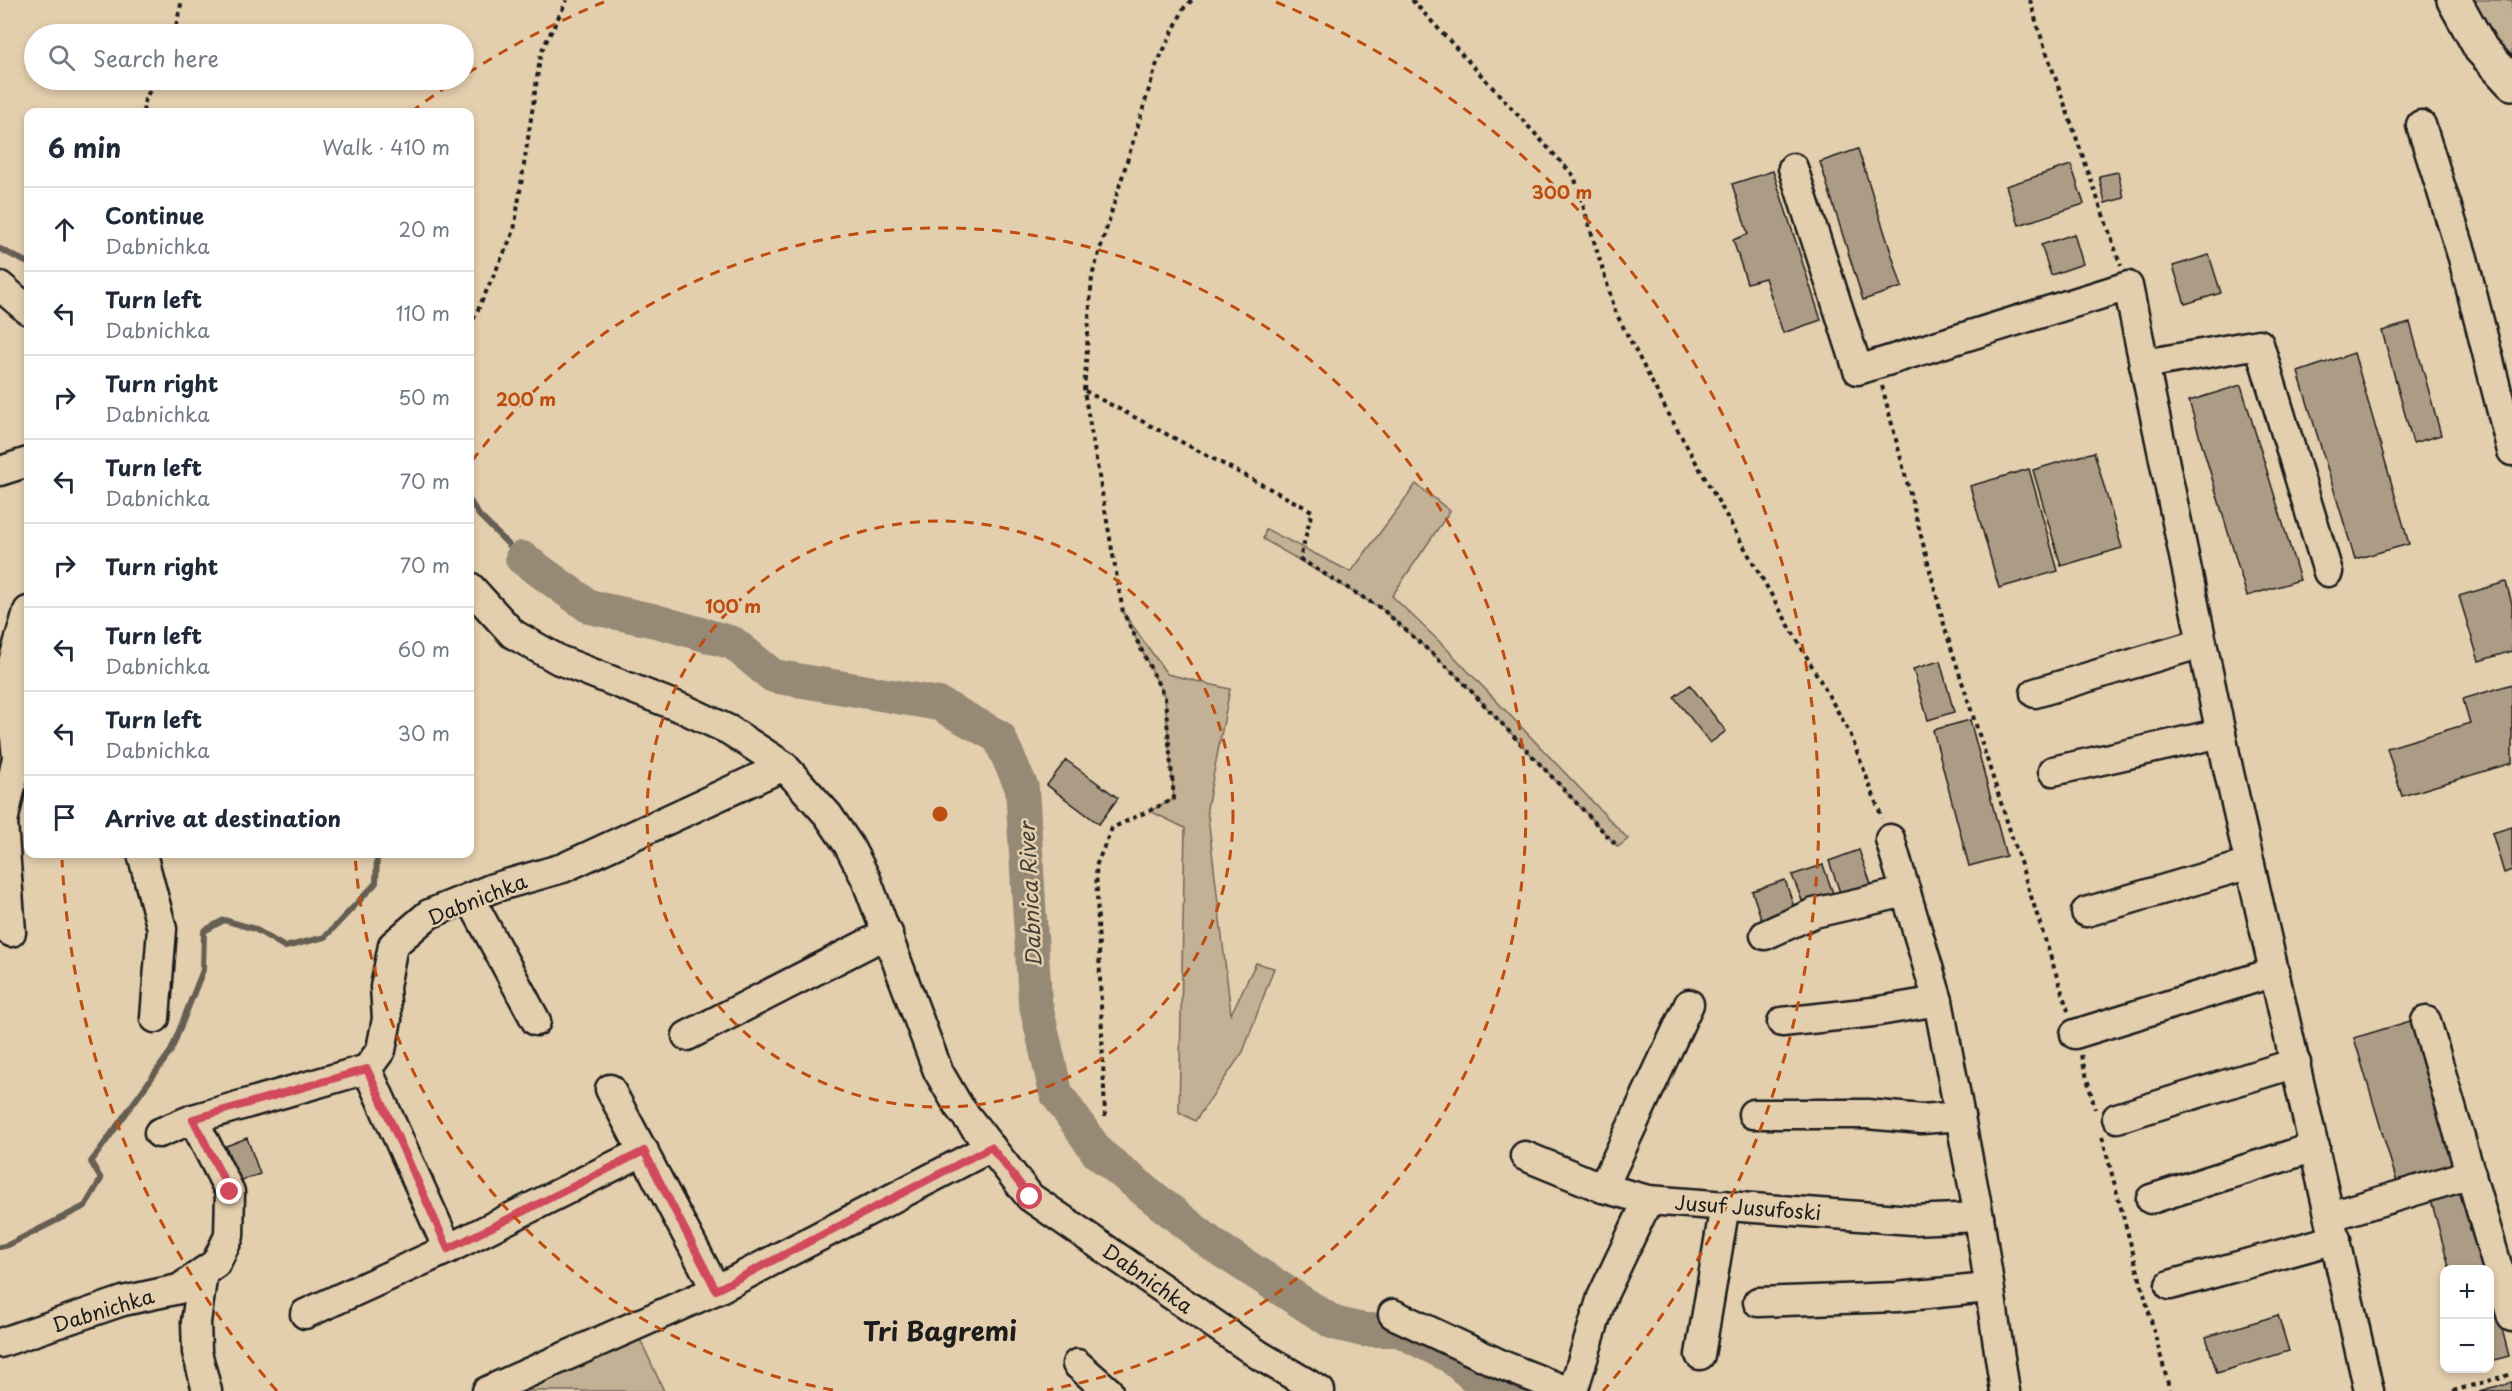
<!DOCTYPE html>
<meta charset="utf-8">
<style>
:root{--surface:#fff;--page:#f2f2f3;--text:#1f2937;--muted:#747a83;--line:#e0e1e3}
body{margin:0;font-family:"Playpen Sans",sans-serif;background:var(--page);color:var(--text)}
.controls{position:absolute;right:18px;bottom:18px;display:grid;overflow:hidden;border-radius:12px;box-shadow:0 3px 9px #0003}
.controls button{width:54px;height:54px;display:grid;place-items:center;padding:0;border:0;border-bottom:2px solid var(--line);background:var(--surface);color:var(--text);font:30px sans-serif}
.stop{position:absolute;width:18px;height:18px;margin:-14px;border:4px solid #d1495b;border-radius:50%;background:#fff}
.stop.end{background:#d1495b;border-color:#fff;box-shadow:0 2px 6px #0008}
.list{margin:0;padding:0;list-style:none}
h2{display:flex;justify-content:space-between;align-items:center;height:78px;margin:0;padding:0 24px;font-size:26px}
h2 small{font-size:20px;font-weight:400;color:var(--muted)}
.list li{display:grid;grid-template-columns:39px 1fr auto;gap:18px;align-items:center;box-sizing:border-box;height:84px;padding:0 24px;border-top:2px solid var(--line)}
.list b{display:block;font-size:22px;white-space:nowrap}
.list p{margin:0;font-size:20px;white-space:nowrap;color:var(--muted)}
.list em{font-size:20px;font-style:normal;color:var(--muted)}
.icon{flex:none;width:33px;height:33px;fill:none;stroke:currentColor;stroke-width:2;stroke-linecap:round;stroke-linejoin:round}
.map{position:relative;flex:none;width:2512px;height:1391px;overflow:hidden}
.search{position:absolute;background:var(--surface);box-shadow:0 3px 9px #0003;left:24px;top:24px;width:450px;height:66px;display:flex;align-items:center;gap:15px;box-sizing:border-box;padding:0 21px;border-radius:33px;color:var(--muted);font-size:22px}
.panel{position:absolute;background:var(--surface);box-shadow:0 3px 9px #0003;left:24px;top:108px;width:450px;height:750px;border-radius:12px}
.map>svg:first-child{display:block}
.green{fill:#c2b195;stroke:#6f6658;stroke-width:1.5}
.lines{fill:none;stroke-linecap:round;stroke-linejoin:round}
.stream{stroke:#655e52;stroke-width:6}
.river{stroke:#968a76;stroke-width:34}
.building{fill:#ac9c85;stroke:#1c1c1c;stroke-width:1.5}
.minor-casing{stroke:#1c1c1c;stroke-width:33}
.major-casing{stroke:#1c1c1c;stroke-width:38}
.path{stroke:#1c1c1c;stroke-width:4;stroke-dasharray:4.5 4.5;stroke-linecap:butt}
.minor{stroke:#e3cead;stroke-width:28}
.major{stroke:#e3cead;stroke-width:33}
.route{stroke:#d1495b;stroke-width:8}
.ring{fill:none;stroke:#bf4d0f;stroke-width:3;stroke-dasharray:10 8}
.labels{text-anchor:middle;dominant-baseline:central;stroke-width:5;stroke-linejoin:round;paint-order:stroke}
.street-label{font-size:20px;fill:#1c1c1c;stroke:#e3cead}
.water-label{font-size:21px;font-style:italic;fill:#413d37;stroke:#e3cead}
.district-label{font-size:26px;font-weight:bold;fill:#1c1c1c;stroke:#e3cead}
.centre{fill:#bf4d0f;stroke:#e3cead;stroke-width:3}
.ring-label{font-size:18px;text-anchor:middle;font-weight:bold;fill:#bf4d0f;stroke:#e3cead;stroke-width:5;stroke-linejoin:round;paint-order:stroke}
</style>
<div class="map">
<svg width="2512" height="1391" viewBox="0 0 2512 1391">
<rect width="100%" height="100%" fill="#e3cead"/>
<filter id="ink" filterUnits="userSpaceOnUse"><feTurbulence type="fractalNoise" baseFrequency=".0167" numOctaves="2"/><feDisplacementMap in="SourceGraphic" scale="12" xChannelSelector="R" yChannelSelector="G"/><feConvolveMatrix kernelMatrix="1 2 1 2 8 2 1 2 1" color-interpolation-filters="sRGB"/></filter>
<g filter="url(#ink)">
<g class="green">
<polygon points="2454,0 2512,0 2512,83"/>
<polygon points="1416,484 1450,511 1392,596 1445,647 1628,839 1618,847 1456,675 1382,609 1263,539 1266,529 1351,572"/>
<polygon points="1123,612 1167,674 1230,689 1207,808 1231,1014 1256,963 1274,968 1243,1052 1195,1121 1179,1112 1185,828 1150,811 1174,799 1165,698"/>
<polygon points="634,1326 664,1391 487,1391"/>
</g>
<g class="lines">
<g class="stream">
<polyline points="0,249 28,263"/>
<polyline points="470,501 479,515 522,558"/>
<polyline points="0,1247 8,1245 85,1206 101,1179 91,1162 171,1051 203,970 204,931 224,920 255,929 285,947 325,937 376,883 377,854"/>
</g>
<polyline class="river" points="522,558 590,607 656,621 733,643 773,676 939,704 999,737 1022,788 1035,1001 1056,1093 1098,1153 1213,1245 1334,1323 1363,1330 1399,1330 1450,1356 1481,1382 1511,1391"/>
</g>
<g class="building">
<polygon points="1858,149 1902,287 1863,300 1820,162"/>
<polygon points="2071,165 2084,204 2019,225 2006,186"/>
<polygon points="1773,171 1821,320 1783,333 1765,278 1747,283 1733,240 1748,234 1732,184"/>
<polygon points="2118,172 2124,198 2105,203 2099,176"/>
<polygon points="2074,234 2083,264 2051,275 2041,245"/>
<polygon points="2209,255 2221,293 2185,304 2173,266"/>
<polygon points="2410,323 2441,435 2413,443 2382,331"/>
<polygon points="2354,353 2409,544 2355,559 2298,372"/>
<polygon points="2241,385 2300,580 2247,596 2189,401"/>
<polygon points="2094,452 2122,548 2061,566 2033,470"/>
<polygon points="2029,469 2058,571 1999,588 1970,486"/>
<polygon points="2506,582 2512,604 2512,651 2479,661 2459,596"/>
<polygon points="1940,661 1954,712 1928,720 1913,669"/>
<polygon points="2512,684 2512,763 2402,796 2387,748 2470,723 2463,699"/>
<polygon points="1690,685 1726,731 1710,743 1674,697"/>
<polygon points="1970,720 2006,856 1969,866 1933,730"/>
<polygon points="1066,760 1118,798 1099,824 1047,785"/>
<polygon points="2512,827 2512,870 2504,873 2492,833"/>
<polygon points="1859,850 1872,887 1842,898 1829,861"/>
<polygon points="1823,865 1835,899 1805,908 1792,875"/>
<polygon points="1785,880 1797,916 1764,927 1752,891"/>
<polygon points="2417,1019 2459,1163 2397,1182 2354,1038"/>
<polygon points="247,1138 260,1174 239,1181 226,1146"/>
<polygon points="2464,1187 2486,1270 2450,1270 2430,1196"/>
<polygon points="2490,1283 2509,1356 2490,1361"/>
<polygon points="2278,1315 2289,1351 2217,1373 2206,1337"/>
<polygon points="2512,1382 2512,1391 2479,1391"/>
</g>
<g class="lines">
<defs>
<g id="minor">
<polyline points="2421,125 2463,258 2512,451"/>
<polyline points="1793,168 1858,370 2128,286 2228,768 2369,1391"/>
<polyline points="0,286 28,310"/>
<polyline points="2144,364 2259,344 2328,572"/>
<polyline points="0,471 28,462"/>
<polyline points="470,587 513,634 559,660 684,709 729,730 784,766 828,815 849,846 866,879 938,1071 959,1107 1030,1197 1259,1355 1320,1391"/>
<polyline points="2035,693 2202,643"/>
<polyline points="2053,771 2221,733"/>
<polyline points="1890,839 1938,1001 1979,1217 2005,1391"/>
<polyline points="142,854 162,929 155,1018"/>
<polyline points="470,898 536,1021"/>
<polyline points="2086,912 2250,864"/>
<polyline points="11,932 3,822 17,758 9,676 28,611"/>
<polyline points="1765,935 1814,913 1906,892"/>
<polyline points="2426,1021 2512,1317"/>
<polyline points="1782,1022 1873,1012 1938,1001"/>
<polyline points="2075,1034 2275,972"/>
<polyline points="687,1036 888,933"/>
<polyline points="367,1069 448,1249"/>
<polyline points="610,1089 716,1290"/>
<polyline points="1753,1114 1867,1114 1922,1119 1960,1116"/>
<polyline points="2117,1118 2296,1063"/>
<polyline points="159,1133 193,1119 367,1069 381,1050 387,1019 385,987 393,945 429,914 493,888 563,868 784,766"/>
<polyline points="1525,1156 1603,1188 1648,1200 1912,1220 1979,1217"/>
<polyline points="1603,1188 1689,1004"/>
<polyline points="2151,1199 2315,1147"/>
<polyline points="2331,1216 2471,1174"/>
<polyline points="203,1272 196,1322 197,1352 207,1391"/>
<polyline points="2170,1285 2336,1239"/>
<polyline points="1758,1302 1897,1297 1988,1288"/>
<polyline points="305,1314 448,1249 644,1151"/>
<polyline points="1393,1314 1502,1365 1567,1391"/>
<polyline points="0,1343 123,1301 179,1289 216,1263 229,1236 230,1192 193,1119"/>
<polyline points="1700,1355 1725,1205"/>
<polyline points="1077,1364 1108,1391"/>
<polyline points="487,1391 716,1290 991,1147"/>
<polyline points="1573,1391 1602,1297 1648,1200"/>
</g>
<polyline id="major" points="2454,0 2481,49 2512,83"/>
</defs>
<use href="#minor" class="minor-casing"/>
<use href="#major" class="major-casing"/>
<g class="path">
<polyline points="1412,0 1574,176 1616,313 1668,413 1850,733 1882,818"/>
<polyline points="2030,0 2038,28 2121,266"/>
<polyline points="174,34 182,0"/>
<polyline points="143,112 145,99 156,80"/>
<polyline points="470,327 514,231 541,52 567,0"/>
<polyline points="1882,386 1946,632 2069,1014"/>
<polyline points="1085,391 1312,511 1300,559 1382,609 1456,675 1618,847"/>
<polyline points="2081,1055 2095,1109"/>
<polyline points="1105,1117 1096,866 1112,828 1174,799 1165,698 1123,612 1084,391 1092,276 1156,66 1184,8 1192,0"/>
<polyline points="2102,1137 2170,1391"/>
<polyline points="2453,1391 2512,1374"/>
</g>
<use href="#minor" class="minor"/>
<use href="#major" class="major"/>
</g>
</g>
<g class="lines" filter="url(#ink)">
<polyline class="route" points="230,1192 193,1119 367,1069 448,1249 644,1151 716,1290 991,1147 1030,1197"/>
</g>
<g class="ring">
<circle cx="940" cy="814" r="293"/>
<path d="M833 1390A586 586 0 0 1 355 855M472 461A586 586 0 1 1 1047 1390"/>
<path d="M277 1391A879 879 0 0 1 62 860M411 112A879 879 0 0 1 455 81M468 73A879 879 0 0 1 604 2M1276 2A879 879 0 0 1 1603 1391"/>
</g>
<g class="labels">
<g class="street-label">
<text transform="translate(477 899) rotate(-22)">Dabnichka</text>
<text transform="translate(1748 1207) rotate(4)">Jusuf Jusufoski</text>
<text transform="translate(1148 1278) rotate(35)">Dabnichka</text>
<text transform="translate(103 1310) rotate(-17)">Dabnichka</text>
</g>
<g class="water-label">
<text transform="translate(1029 895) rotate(-93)">Dabnica River</text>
</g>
<g class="district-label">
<text x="940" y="1330">Tri Bagremi</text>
</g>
</g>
<circle cx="940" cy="814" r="9" class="centre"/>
<g class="ring-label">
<text x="1562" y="199">300 m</text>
<text x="526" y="406">200 m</text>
<text x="733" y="613">100 m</text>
</g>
</svg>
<div class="controls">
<button>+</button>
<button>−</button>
</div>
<div class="stop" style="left:1030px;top:1197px"></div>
<div class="stop end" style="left:230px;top:1192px"></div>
<div class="search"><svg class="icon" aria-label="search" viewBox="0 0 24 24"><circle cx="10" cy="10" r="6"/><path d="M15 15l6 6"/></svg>Search here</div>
<section class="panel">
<h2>6 min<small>Walk · 410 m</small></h2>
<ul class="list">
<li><svg class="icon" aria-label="ahead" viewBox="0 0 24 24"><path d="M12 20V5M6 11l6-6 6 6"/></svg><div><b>Continue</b><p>Dabnichka</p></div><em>20 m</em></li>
<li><svg class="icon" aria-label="left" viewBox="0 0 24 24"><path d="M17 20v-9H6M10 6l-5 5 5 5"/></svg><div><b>Turn left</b><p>Dabnichka</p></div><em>110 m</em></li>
<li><svg class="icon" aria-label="right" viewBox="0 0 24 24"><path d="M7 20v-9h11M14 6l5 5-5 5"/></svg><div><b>Turn right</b><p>Dabnichka</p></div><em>50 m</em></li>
<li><svg class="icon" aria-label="left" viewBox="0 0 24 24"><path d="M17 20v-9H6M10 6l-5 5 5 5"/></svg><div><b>Turn left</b><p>Dabnichka</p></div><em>70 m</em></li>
<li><svg class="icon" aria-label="right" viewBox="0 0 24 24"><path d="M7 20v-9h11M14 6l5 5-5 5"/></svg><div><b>Turn right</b></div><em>70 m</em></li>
<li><svg class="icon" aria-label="left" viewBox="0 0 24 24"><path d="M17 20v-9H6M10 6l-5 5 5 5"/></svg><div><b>Turn left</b><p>Dabnichka</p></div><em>60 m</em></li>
<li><svg class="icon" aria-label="left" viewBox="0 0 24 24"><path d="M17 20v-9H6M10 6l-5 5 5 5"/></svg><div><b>Turn left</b><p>Dabnichka</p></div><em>30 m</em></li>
<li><svg class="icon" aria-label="arrive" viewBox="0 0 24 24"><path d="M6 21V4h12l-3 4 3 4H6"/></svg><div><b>Arrive at destination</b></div></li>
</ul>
</section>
</div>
